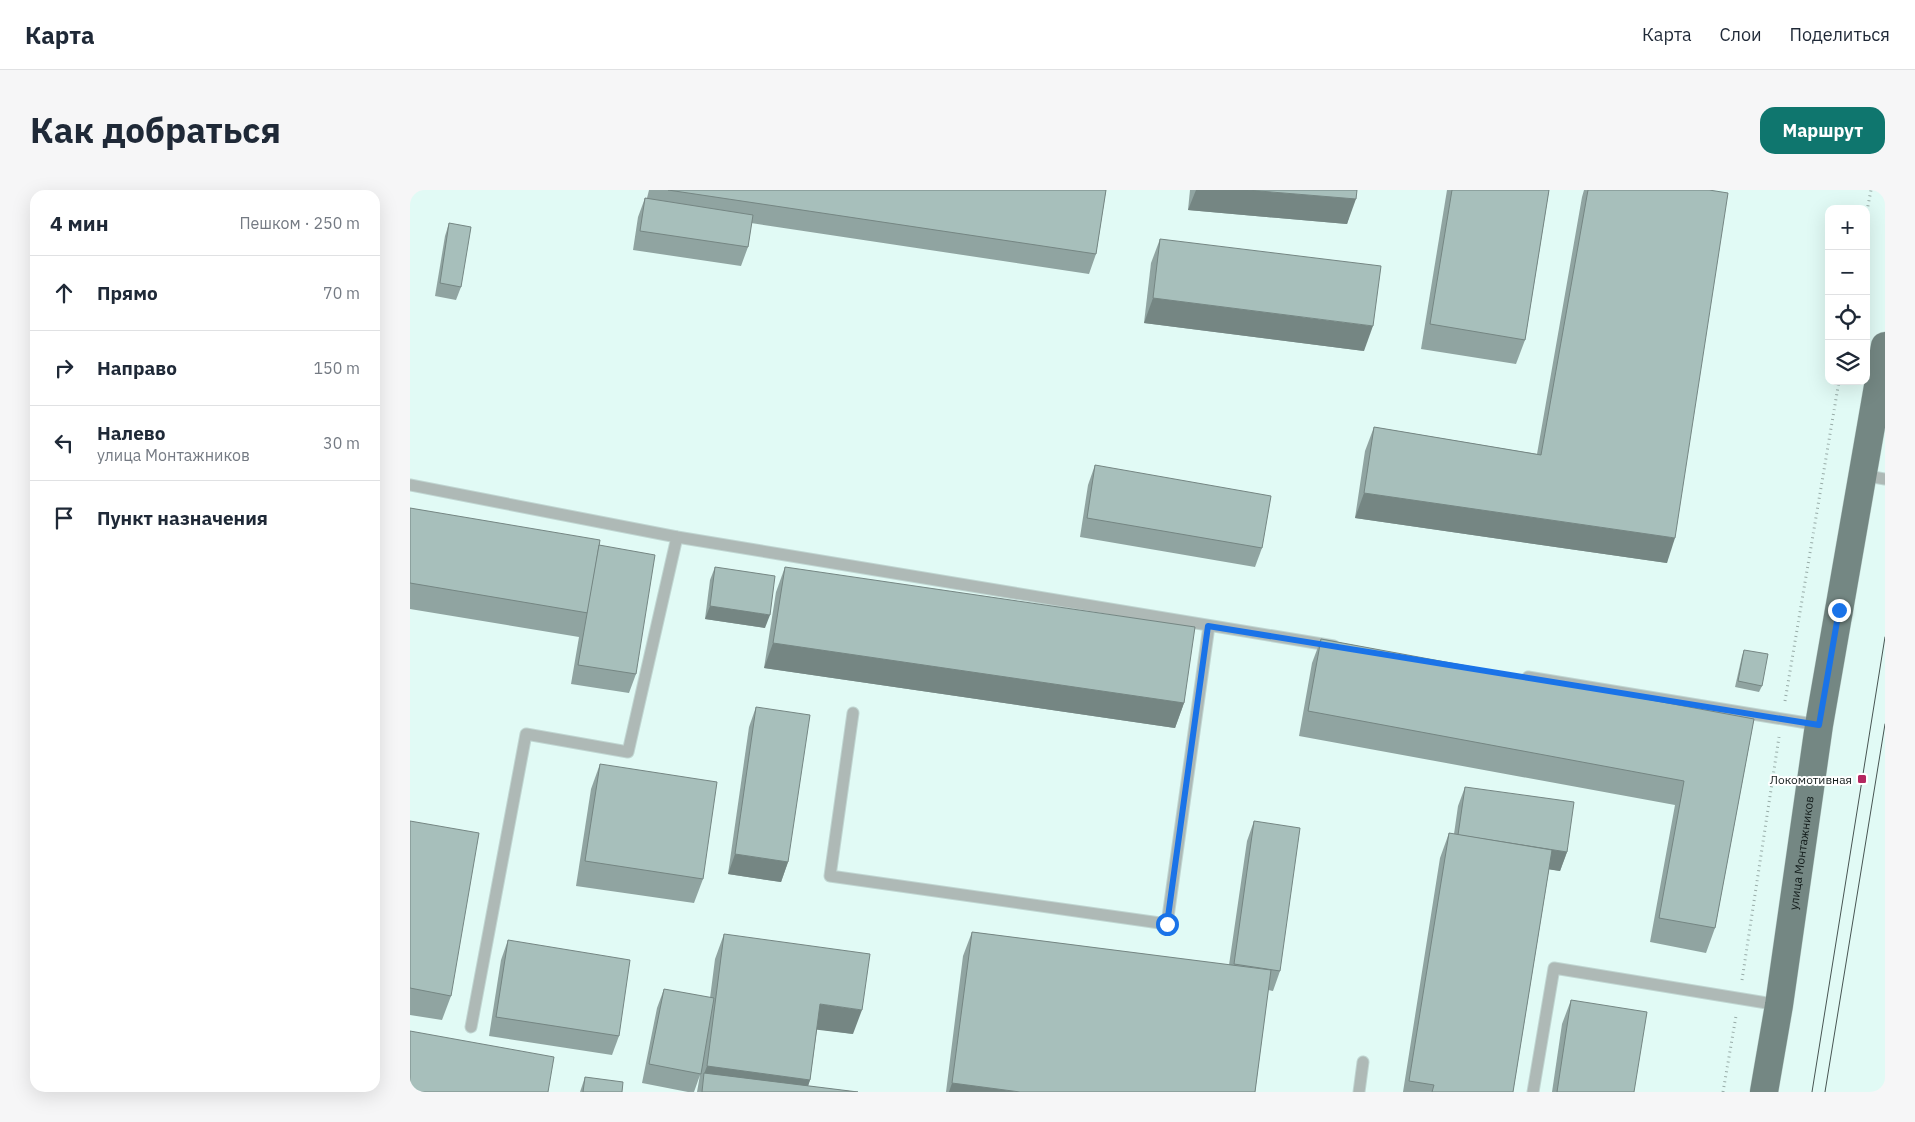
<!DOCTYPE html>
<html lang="ru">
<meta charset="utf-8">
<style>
:root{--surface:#fff;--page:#f6f6f7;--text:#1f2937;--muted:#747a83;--line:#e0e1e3;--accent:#0f766e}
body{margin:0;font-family:"IBM Plex Sans",sans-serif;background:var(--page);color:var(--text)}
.controls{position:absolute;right:15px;top:15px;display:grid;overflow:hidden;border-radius:10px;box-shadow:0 5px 20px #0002}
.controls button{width:45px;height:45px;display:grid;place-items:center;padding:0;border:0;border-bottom:1px solid var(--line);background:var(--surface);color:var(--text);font:25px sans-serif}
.stop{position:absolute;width:15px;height:15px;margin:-11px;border:4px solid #1a73e8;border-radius:50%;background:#fff}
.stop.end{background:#1a73e8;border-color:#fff;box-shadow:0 1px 5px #0008}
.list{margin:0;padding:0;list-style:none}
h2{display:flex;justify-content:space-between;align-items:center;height:65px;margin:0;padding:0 20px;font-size:21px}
h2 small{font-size:16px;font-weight:400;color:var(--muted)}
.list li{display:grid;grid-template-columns:32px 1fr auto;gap:15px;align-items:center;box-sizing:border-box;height:75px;padding:0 20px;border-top:1px solid var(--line)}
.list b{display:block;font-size:19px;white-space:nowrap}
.list p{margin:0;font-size:16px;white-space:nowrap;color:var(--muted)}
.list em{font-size:16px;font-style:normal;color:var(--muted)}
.icon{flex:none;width:28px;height:28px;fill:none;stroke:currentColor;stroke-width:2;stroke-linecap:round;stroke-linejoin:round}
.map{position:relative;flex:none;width:1475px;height:902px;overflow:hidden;border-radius:15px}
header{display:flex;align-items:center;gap:30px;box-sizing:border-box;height:70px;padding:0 25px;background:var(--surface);border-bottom:1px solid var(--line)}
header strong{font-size:24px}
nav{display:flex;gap:28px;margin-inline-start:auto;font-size:18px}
.intro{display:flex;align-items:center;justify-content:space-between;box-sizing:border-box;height:120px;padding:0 30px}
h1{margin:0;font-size:35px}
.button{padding:12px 22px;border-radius:15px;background:var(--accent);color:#fff;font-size:18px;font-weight:700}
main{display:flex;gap:30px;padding:0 30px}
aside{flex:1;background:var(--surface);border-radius:15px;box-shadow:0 5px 20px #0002}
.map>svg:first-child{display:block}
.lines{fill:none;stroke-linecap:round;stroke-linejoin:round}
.service-casing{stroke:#c0d6d2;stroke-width:13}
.primary-casing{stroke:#c0d6d2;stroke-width:29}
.path{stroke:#98aca8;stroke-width:3;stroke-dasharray:1 4;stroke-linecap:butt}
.service{stroke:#aeb9b6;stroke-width:11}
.primary{stroke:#748783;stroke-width:28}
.tram{stroke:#475452;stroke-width:1}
.wall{fill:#90a4a1}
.shaded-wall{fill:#758683}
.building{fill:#a7bfbb;stroke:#758683}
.route{stroke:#1a73e8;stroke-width:6}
.poi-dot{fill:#b42760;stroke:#fff;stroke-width:2}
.labels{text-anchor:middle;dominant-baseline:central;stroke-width:4;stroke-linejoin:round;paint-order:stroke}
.poi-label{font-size:12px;fill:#131c1b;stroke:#fff;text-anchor:end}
.street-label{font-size:12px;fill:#131c1b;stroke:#fff}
</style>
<header>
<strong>Карта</strong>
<nav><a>Карта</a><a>Слои</a><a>Поделиться</a></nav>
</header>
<div class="intro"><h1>Как добраться</h1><a class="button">Маршрут</a></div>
<main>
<aside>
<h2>4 мин<small>Пешком · 250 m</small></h2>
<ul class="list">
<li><svg class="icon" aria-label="ahead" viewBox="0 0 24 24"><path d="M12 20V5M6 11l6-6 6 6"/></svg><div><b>Прямо</b></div><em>70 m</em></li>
<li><svg class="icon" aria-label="right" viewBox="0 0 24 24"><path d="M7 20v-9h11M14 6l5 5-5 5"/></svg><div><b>Направо</b></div><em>150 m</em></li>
<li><svg class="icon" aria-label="left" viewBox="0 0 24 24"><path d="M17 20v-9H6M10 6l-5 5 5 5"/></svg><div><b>Налево</b><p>улица Монтажников</p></div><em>30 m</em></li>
<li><svg class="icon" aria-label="arrive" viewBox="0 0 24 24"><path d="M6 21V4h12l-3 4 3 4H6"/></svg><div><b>Пункт назначения</b></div></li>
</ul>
</aside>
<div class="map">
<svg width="1475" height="902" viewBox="0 0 1475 902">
<rect width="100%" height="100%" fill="#e1faf5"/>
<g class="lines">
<defs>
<g id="service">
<polyline points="1452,285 1475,289"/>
<polyline points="0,295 267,347 924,456"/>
<polyline points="1118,487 1409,535"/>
<polyline points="443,523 420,686 757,734 799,436"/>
<polyline points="61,837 116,544 218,562 267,347"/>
<polyline points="949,902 953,872"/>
<polyline points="1123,902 1144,778 1369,815"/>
</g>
<g id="primary">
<path id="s1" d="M1354 902 1369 815 1409 535 1475 156"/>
</g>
</defs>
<use href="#service" class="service-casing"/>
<use href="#primary" class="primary-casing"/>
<g class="path">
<polyline points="1456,26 1461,0"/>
<polyline points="1375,511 1429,191"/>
<polyline points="1332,790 1369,547"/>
<polyline points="1313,902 1326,826"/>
</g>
<use href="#service" class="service"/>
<use href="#primary" class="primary"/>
<g class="tram">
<polyline points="1402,902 1475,447"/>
<polyline points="1415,902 1475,534"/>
</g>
</g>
<g class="wall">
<polygon points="239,0 696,0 686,64 679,84 341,33 338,57 331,76 223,60 228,27 235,8 237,8"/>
<polygon points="780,0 947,0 937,34 778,20"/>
<polygon points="1037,0 1139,0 1115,150 1106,174 1011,159"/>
<polygon points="1174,0 1299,0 1257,373 945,328 955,261 964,237 1127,264 1172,7"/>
<polygon points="39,33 51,97 46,110 25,106 35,46"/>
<polygon points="750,49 954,161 734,133 741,73"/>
<polygon points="685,275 852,358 845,377 670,347 678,295"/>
<polygon points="0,318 189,355 226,484 219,503 161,494 169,447 0,419"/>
<polygon points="305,377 355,438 295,429 300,390"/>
<polygon points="375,377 774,513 765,538 354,478 366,402"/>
<polygon points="911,449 1344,529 1305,738 1296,763 1240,752 1265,615 889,546 902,473"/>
<polygon points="1334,460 1352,496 1349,502 1325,497 1332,466"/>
<polygon points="346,517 378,672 371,692 318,684 339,537"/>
<polygon points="190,574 293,689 284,713 166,696 181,599"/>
<polygon points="1055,597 1157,662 1150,681 1139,679 1103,902 993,902 1030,668 1039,643 1044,644 1048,616"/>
<polygon points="0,631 41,806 32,830 0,825"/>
<polygon points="844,631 870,781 863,801 858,800 845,902 536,902 553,766 562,742 819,775 837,651"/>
<polygon points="314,744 443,844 407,839 400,890 398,896 448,902 287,902 290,885 284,902 278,902 232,893 247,818 254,799 300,808 305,769"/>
<polygon points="98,750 209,846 202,865 79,846 91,770"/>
<polygon points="1161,810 1224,902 1142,902 1152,834"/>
<polygon points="175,887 212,902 170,902"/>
</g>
<g class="shaded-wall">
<polygon points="786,0 837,0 946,9 937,34 778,20"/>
<polygon points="743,108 963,136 954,161 734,133"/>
<polygon points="954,303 1265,348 1257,373 945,328"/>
<polygon points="300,416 360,425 355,438 295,429"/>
<polygon points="363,453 774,513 765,538 354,478"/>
<polygon points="1048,646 1157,662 1150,681 1041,665"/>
<polygon points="325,664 378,672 371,692 318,684"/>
<polygon points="410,814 452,820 443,844 401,839"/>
<polygon points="297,876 400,890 396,902 294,884"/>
<polygon points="542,893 610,902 539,902"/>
</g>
<g class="building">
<polygon points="258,0 696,0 686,64"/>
<polygon points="837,0 947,0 946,9"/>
<polygon points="1042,0 1139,0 1115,150 1020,134"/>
<polygon points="1178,0 1299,0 1318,3 1265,348 954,303 964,237 1131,265"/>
<polygon points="235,8 343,25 338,57 230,41"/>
<polygon points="39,33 61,37 51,97 30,93"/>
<polygon points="750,49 971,76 963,136 743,108"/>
<polygon points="685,275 861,306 852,358 677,328"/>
<polygon points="0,318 190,350 178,423 0,393"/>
<polygon points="189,355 245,365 226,484 168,475"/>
<polygon points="305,377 365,386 360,425 300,416"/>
<polygon points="375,377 785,437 774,513 363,453"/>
<polygon points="911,449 1344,529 1305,738 1249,728 1274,591 898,521"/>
<polygon points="1334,460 1358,464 1352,496 1328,491"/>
<polygon points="346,517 400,525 378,672 325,664"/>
<polygon points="190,574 307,592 293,689 175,671"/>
<polygon points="1055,597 1164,612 1157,662 1048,645"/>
<polygon points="0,631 69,643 41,806 0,798"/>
<polygon points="844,631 890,638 870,781 824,774"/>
<polygon points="1039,643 1142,660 1103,902 1022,902 1024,895 999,891"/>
<polygon points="562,742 861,780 845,902 610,902 542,893"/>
<polygon points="314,744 460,764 452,820 410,814 400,890 297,876"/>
<polygon points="98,750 220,770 209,846 86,827"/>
<polygon points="254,799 304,808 291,884 239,874"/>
<polygon points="1161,810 1237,822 1224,902 1147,902"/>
<polygon points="0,841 144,867 138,902 0,902"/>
<polygon points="294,883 448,902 292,902"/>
<polygon points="175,887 213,892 212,902 173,902"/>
</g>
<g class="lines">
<polyline class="route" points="757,734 798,436 1409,535 1429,420"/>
</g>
<rect class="poi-dot" x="1447" y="584" width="10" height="10" rx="2.5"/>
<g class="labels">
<g class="poi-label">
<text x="1442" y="589">Локомотивная</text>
</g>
<g class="street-label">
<text stroke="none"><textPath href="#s1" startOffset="242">улица Монтажников</textPath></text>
</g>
</g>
</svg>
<div class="controls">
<button>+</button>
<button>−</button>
<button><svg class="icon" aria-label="locate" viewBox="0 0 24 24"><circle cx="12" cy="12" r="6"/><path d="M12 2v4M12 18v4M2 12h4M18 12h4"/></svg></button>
<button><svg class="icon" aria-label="layers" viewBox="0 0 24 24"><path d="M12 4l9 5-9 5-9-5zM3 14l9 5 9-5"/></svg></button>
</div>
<div class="stop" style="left:757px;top:734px"></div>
<div class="stop end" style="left:1429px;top:420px"></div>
</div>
</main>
